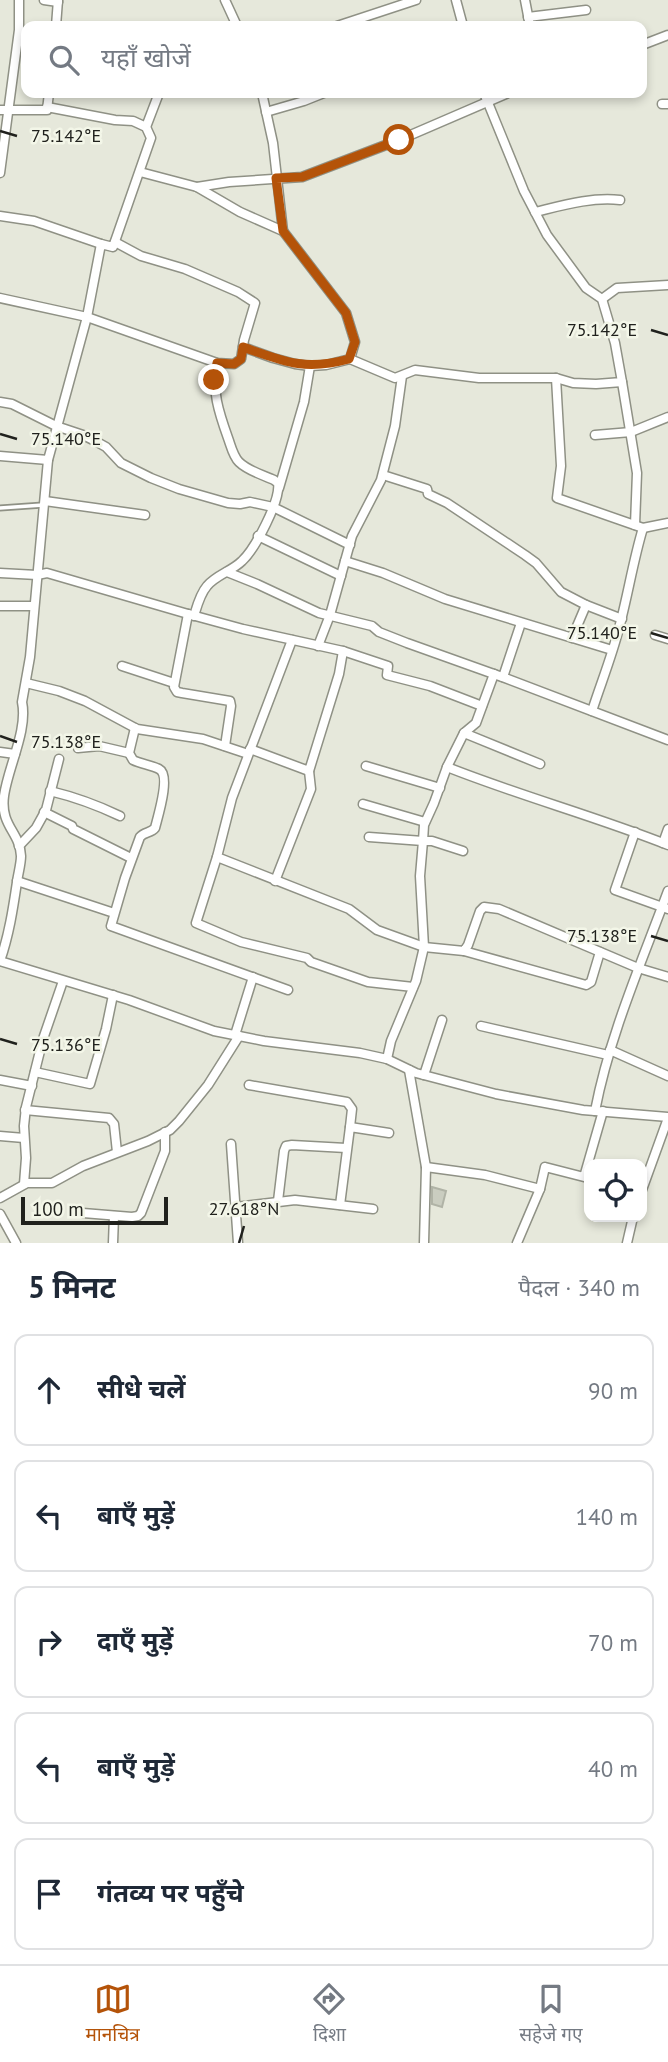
<!DOCTYPE html>
<html lang="hi">
<meta charset="utf-8">
<style>
:root{--surface:#fff;--page:#f2f2f3;--text:#1f2937;--muted:#747a83;--line:#e0e1e3;--accent:#b45309}
body{margin:0;font-family:"PT Sans","Noto Sans Devanagari",sans-serif;background:var(--page);color:var(--text)}
.controls{position:absolute;right:21px;bottom:21px;display:grid;overflow:hidden;border-radius:14px;box-shadow:0 4px 10px #0003}
.controls button{width:63px;height:63px;display:grid;place-items:center;padding:0;border:0;border-bottom:2px solid var(--line);background:var(--surface);color:var(--text);font:35px sans-serif}
.scale{position:absolute;left:21px;bottom:18px;width:147px;box-sizing:border-box;padding-left:7px;border:4px solid #20211d;border-top:0;font-size:19px;line-height:24px;white-space:nowrap;color:#20211d;-webkit-text-stroke:5px #f3f6e8;paint-order:stroke}
.stop{position:absolute;width:21px;height:21px;margin:-16px;border:5px solid #b45309;border-radius:50%;background:#fff}
.stop.end{background:#b45309;border-color:#fff;box-shadow:0 2px 7px #0008}
.list{margin:0;padding:0;list-style:none}
h2{display:flex;justify-content:space-between;align-items:center;height:91px;margin:0;padding:0 28px;font-size:30px}
h2 small{font-size:23px;font-weight:400;color:var(--muted)}
.list li{display:grid;grid-template-columns:46px 1fr auto;gap:21px;align-items:center;box-sizing:border-box;height:112px;margin:0 14px 14px;padding:0 14px;border:2px solid var(--line);border-radius:14px}
.list b{display:block;font-size:26px;white-space:nowrap}
.list em{font-size:23px;font-style:normal;color:var(--muted)}
.icon{flex:none;width:38px;height:38px;fill:none;stroke:currentColor;stroke-width:2;stroke-linecap:round;stroke-linejoin:round}
.map{position:relative;flex:none;width:668px;height:1243px;overflow:hidden}
.search{position:absolute;background:var(--surface);box-shadow:0 4px 10px #0003;left:21px;right:21px;top:21px;height:77px;display:flex;align-items:center;gap:18px;box-sizing:border-box;padding:0 24px;border-radius:14px;color:var(--muted);font-size:26px}
.sheet{height:721px;background:var(--surface)}
nav{display:flex;justify-content:space-around;align-items:center;box-sizing:border-box;height:98px;border-top:2px solid var(--line);background:var(--surface);font-size:19px;color:var(--muted)}
nav a{display:grid;justify-items:center;gap:4px}
nav .on{color:var(--accent)}
.map>svg:first-child{display:block}
.building{fill:#cacdc0;stroke:#b0b3a6;stroke-width:2}
.lines{fill:none;stroke-linecap:round;stroke-linejoin:round}
.service-casing{stroke:#8f9185;stroke-width:7}
.minor-casing{stroke:#8f9185;stroke-width:11}
.service{stroke:#fff;stroke-width:3.5}
.minor{stroke:#fff;stroke-width:8}
.route{stroke:#b45309;stroke-width:9}
.ticks{fill:none;stroke:#20211d;stroke-width:2.5}
.ticks-label{font-size:18px;text-anchor:middle;fill:#20211d;stroke:#f3f6e8;stroke-width:5;stroke-linejoin:round;paint-order:stroke}
</style>
<div class="map">
<svg width="668" height="1243" viewBox="0 0 668 1243">
<rect width="100%" height="100%" fill="#e6e8db"/>
<polygon class="building" points="432,1187 446,1191 442,1207 432,1204"/>
<g class="lines">
<defs>
<polyline id="service" points="0,508 43,505"/>
<g id="minor">
<polyline points="44,0 58,2"/>
<polyline points="225,0 237,26"/>
<polyline points="456,0 463,26"/>
<polyline points="525,0 530,26"/>
<polyline points="528,17 586,10"/>
<polyline points="56,26 58,0"/>
<polyline points="337,26 416,0"/>
<polyline points="642,45 668,35"/>
<polyline points="262,93 273,143 283,231"/>
<polyline points="662,104 668,104"/>
<polyline points="0,110 47,110 49,93"/>
<polyline points="266,112 304,101 324,93"/>
<polyline points="146,127 159,93"/>
<polyline points="140,172 197,187 240,212 283,231 346,313 355,342 350,359 326,365 310,366 295,364 273,358 243,347"/>
<polyline points="0,173 19,30 19,0"/>
<polyline points="197,187 229,182 302,177 399,140 508,93"/>
<path d="M535 212C564 205 591 197 620 200"/>
<polyline points="0,216 34,221 101,244"/>
<polyline points="0,298 87,317 217,363 234,364 241,359 244,340 255,303 238,292 185,269 141,256 115,242"/>
<polyline points="602,299 617,288 668,285"/>
<polyline points="350,359 395,378 415,370 479,378 556,378 573,383 596,384 622,382 615,343 602,299 586,288 547,235 524,191 484,93"/>
<polyline points="556,378 561,466 557,498 643,528 668,523"/>
<polyline points="622,382 637,473 635,525"/>
<polyline points="0,402 12,404 56,426 83,435 97,442 106,447 121,463 151,478 179,489 228,503 240,504 250,502 273,507 350,545"/>
<polyline points="595,435 631,432 668,417"/>
<polyline points="0,456 48,460"/>
<polyline points="383,475 427,489 428,494 447,503 525,555 536,563 561,592 586,605 572,638"/>
<polyline points="279,488 304,402 310,366"/>
<polyline points="45,501 145,515"/>
<polyline points="258,536 341,576"/>
<polyline points="345,561 383,573 445,599 612,650"/>
<polyline points="227,572 257,584 319,613 372,626 379,632 407,643 505,678 668,740"/>
<polyline points="0,573 37,575 47,573 188,614 243,629 343,651 388,666 387,675 430,686 482,706"/>
<polyline points="586,605 622,619"/>
<polyline points="0,606 34,606"/>
<polyline points="188,614 174,687 177,692 182,693 230,701 231,706 225,746"/>
<path d="M194 616C197 606 200 594 207 586 216 575 232 571 242 561 255 549 281 500 278 483L274 480C263 475 248 471 239 462 233 456 231 446 228 438 219 413 211 389 217 363"/>
<polyline points="655,635 668,639"/>
<polyline points="292,640 232,798 217,857 349,909 377,930 424,947 464,951 468,945 480,911 484,907 499,909 638,968 668,977"/>
<polyline points="318,646 330,615 352,536 381,480 395,426 402,376"/>
<polyline points="122,666 174,683"/>
<polyline points="503,677 521,623"/>
<polyline points="26,683 59,691 85,701 137,729 203,739 248,754"/>
<path d="M592 711C601 683 612 656 619 628 628 595 633 561 643 528"/>
<path d="M135 728 129 753 133 760C141 764 151 765 159 769 171 775 158 816 155 828 151 833 144 832 140 837L125 878 111 926 288 990"/>
<polyline points="464,733 540,764"/>
<polyline points="78,748 99,746 129,753"/>
<polyline points="250,749 309,771 339,674 343,651"/>
<polyline points="0,752 15,754"/>
<polyline points="366,766 440,788"/>
<path d="M447 767C520 796 595 816 668 845"/>
<path d="M50 791C75 797 97 805 120 816"/>
<polyline points="363,804 425,822"/>
<polyline points="44,812 72,826 73,829 131,858"/>
<polyline points="635,832 615,890 668,909"/>
<polyline points="369,837 423,841 420,876 424,947 416,981 391,1041 387,1059"/>
<polyline points="663,843 668,829"/>
<polyline points="19,846 36,828 46,810 59,759"/>
<polyline points="463,851 432,841 423,841 424,825 434,803 447,767 464,733 476,723 494,674"/>
<polyline points="217,857 196,923 241,942 307,958 311,962 368,982 413,987"/>
<polyline points="17,881 114,913"/>
<polyline points="275,881 311,789 309,771"/>
<polyline points="464,951 586,985 591,982 600,952"/>
<path d="M0 961C9 935 13 909 17 882 18 874 21 864 21 856 20 832 0 826 4 796 8 767 28 730 22 702L30 657 48 460 87 317 101 244 113 247 151 138 146 127 133 121 115 120 47 107"/>
<polyline points="0,961 129,1000 214,1031 264,1041 360,1053 387,1059 416,1073 496,1094 583,1110 668,1117"/>
<polyline points="481,1026 608,1055"/>
<polyline points="235,1035 253,977"/>
<polyline points="610,1050 668,1076"/>
<polyline points="409,1070 426,1167 424,1243"/>
<polyline points="35,1072 90,1084 106,1029 113,995"/>
<polyline points="424,1075 442,1020"/>
<polyline points="0,1080 32,1086"/>
<polyline points="249,1085 347,1102 352,1109 350,1127"/>
<polyline points="25,1110 109,1118 114,1124 117,1152"/>
<path d="M595 1111C610 1034 641 964 668 891"/>
<polyline points="0,1136 24,1138"/>
<polyline points="231,1144 238,1243"/>
<polyline points="426,1167 485,1175 540,1189"/>
<polyline points="24,1184 26,1158 24,1126 26,1107 43,1039 63,981"/>
<polyline points="642,1190 668,1118"/>
<polyline points="0,1198 27,1183 52,1183 83,1166 148,1141 170,1130 179,1121 208,1085 239,1036"/>
<polyline points="278,1201 284,1151 286,1146 292,1145 346,1148"/>
<polyline points="340,1205 350,1127 389,1133"/>
<polyline points="236,1207 295,1200 373,1209"/>
<polyline points="83,1213 132,1217 138,1216 141,1213 165,1151 165,1132"/>
<polyline points="0,1214 16,1243"/>
<polyline points="113,1243 114,1216"/>
<polyline points="517,1243 540,1189 545,1167 584,1177 603,1111"/>
<polyline points="627,1243 633,1217"/>
</g>
</defs>
<use href="#service" class="service-casing"/>
<use href="#minor" class="minor-casing"/>
<use href="#service" class="service"/>
<use href="#minor" class="minor"/>
</g>
<g class="lines">
<path class="route" d="M214 380 217 363 234 364 241 359 243 347C285 362 305 371 349 359L355 342 346 313 283 231 276 178 302 177 399 140"/>
</g>
<path class="ticks" d="M0 131 17 136M651 330 668 335M0 434 17 439M651 633 668 638M0 736 17 742M651 936 668 941M0 1039 17 1044M239 1243 244 1226"/>
<g class="ticks-label">
<text x="66" y="142">75.142°E</text>
<text x="602" y="336">75.142°E</text>
<text x="66" y="445">75.140°E</text>
<text x="602" y="639">75.140°E</text>
<text x="66" y="748">75.138°E</text>
<text x="602" y="942">75.138°E</text>
<text x="66" y="1051">75.136°E</text>
<text x="244" y="1215">27.618°N</text>
</g>
</svg>
<div class="controls">
<button><svg class="icon" aria-label="locate" viewBox="0 0 24 24"><circle cx="12" cy="12" r="6"/><path d="M12 2v4M12 18v4M2 12h4M18 12h4"/></svg></button>
</div>
<div class="scale">100 m</div>
<div class="stop" style="left:399px;top:140px"></div>
<div class="stop end" style="left:214px;top:380px"></div>
<div class="search"><svg class="icon" aria-label="search" viewBox="0 0 24 24"><circle cx="10" cy="10" r="6"/><path d="M15 15l6 6"/></svg>यहाँ खोजें</div>
</div>
<section class="sheet">
<h2>5 मिनट<small>पैदल · 340 m</small></h2>
<ul class="list">
<li><svg class="icon" aria-label="ahead" viewBox="0 0 24 24"><path d="M12 20V5M6 11l6-6 6 6"/></svg><div><b>सीधे चलें</b></div><em>90 m</em></li>
<li><svg class="icon" aria-label="left" viewBox="0 0 24 24"><path d="M17 20v-9H6M10 6l-5 5 5 5"/></svg><div><b>बाएँ मुड़ें</b></div><em>140 m</em></li>
<li><svg class="icon" aria-label="right" viewBox="0 0 24 24"><path d="M7 20v-9h11M14 6l5 5-5 5"/></svg><div><b>दाएँ मुड़ें</b></div><em>70 m</em></li>
<li><svg class="icon" aria-label="left" viewBox="0 0 24 24"><path d="M17 20v-9H6M10 6l-5 5 5 5"/></svg><div><b>बाएँ मुड़ें</b></div><em>40 m</em></li>
<li><svg class="icon" aria-label="arrive" viewBox="0 0 24 24"><path d="M6 21V4h12l-3 4 3 4H6"/></svg><div><b>गंतव्य पर पहुँचे</b></div></li>
</ul>
</section>
<nav>
<a class="on"><svg class="icon" aria-label="map" viewBox="0 0 24 24"><path d="M3 6l6-2 6 2 6-2v14l-6 2-6-2-6 2zM9 4v14M15 6v14"/></svg>मानचित्र</a>
<a><svg class="icon" aria-label="directions" viewBox="0 0 24 24"><path d="M12 3l9 9-9 9-9-9zM9 14v-3h6M13 9l2 2-2 2"/></svg>दिशा</a>
<a><svg class="icon" aria-label="saved" viewBox="0 0 24 24"><path d="M7 4h10v16l-5-4-5 4z"/></svg>सहेजे गए</a>
</nav>
